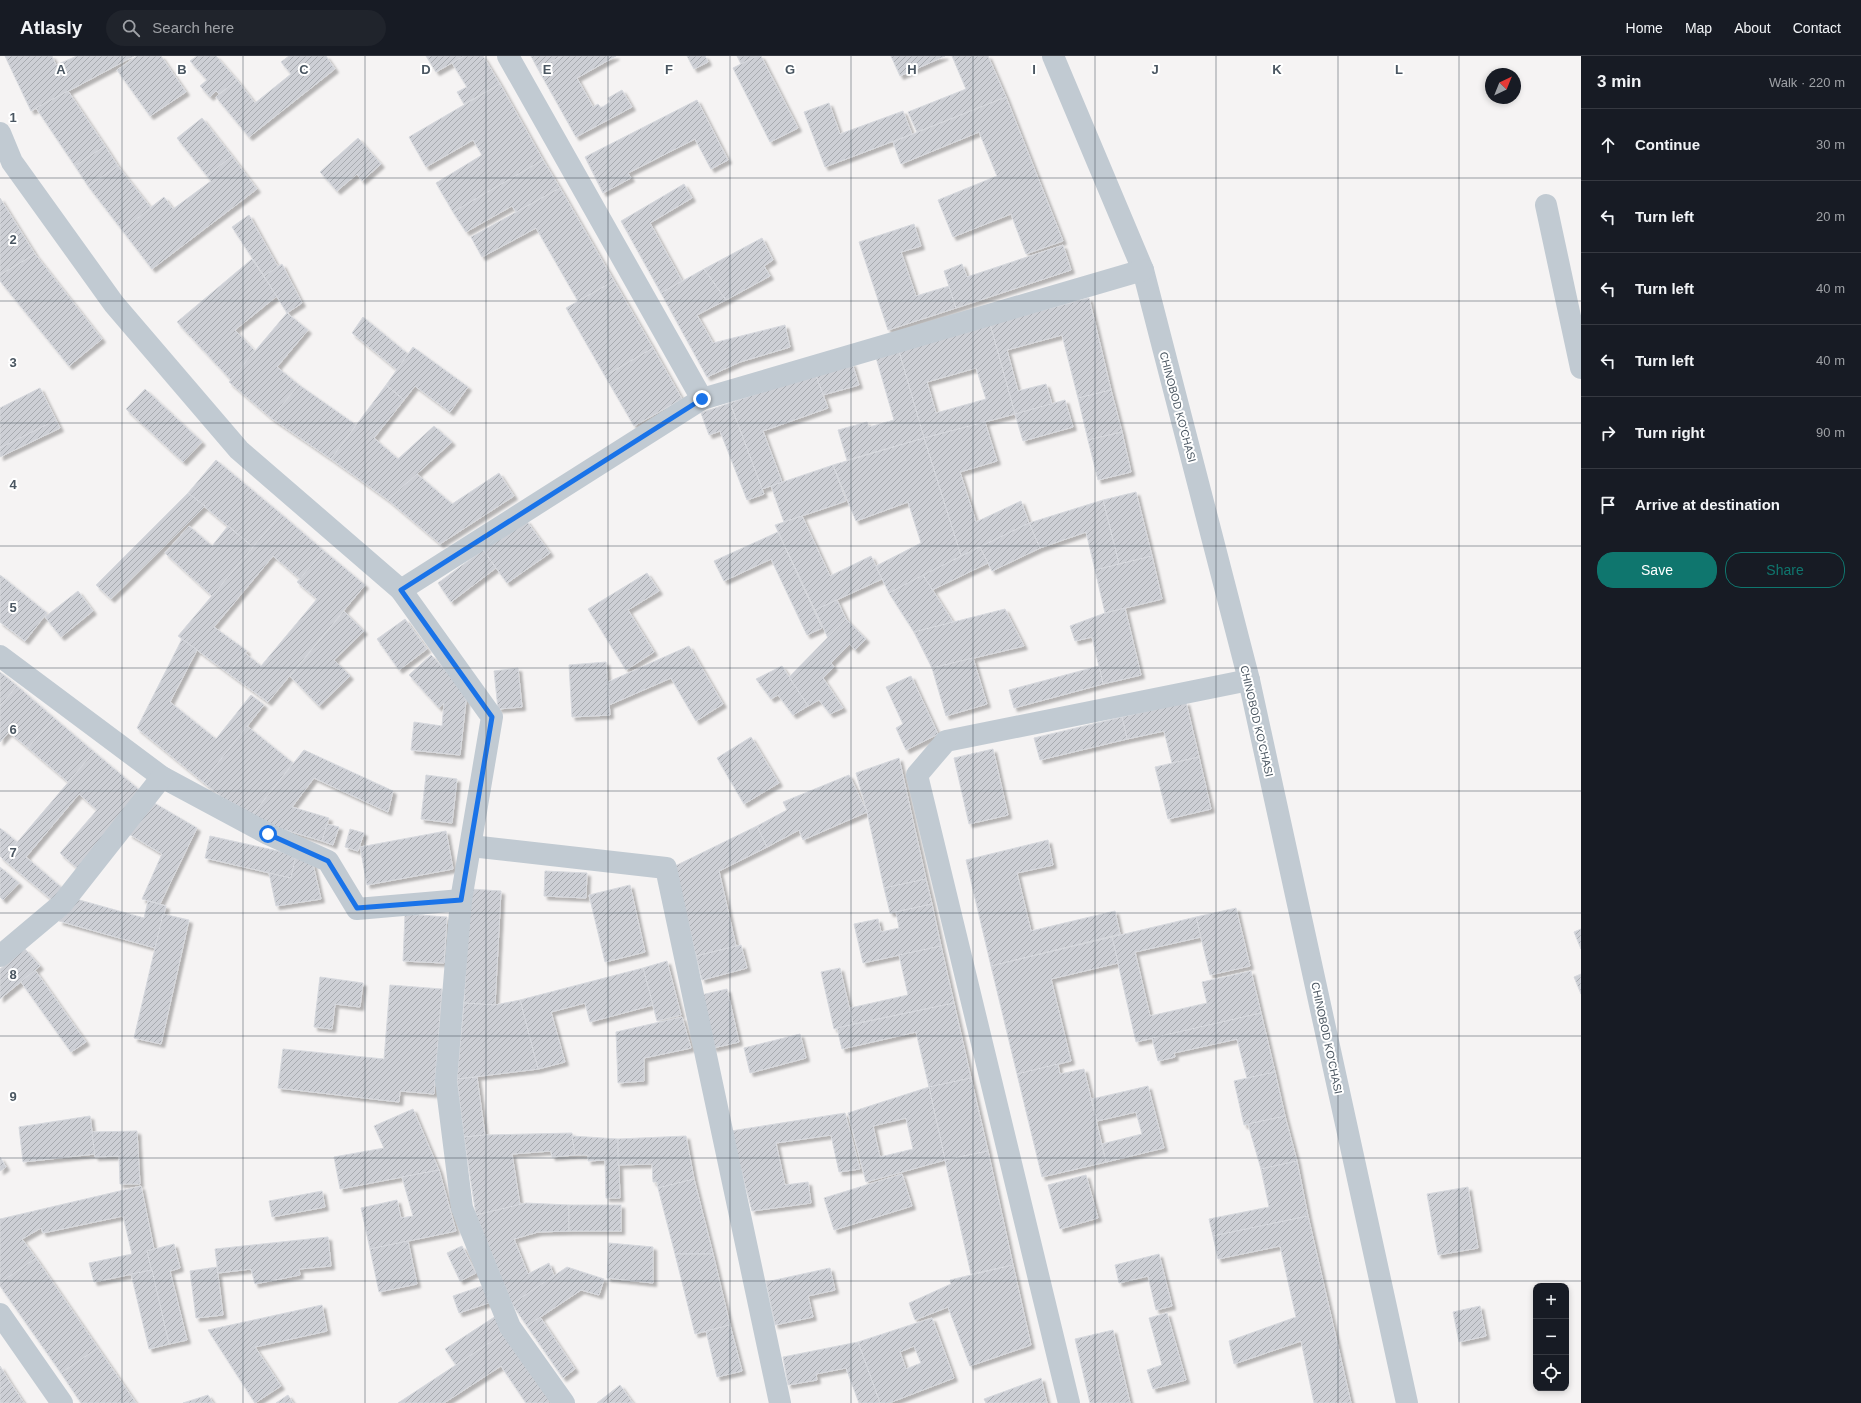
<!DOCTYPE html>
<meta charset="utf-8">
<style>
:root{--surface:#171b24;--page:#20242c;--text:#f1f3f6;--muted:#9ea1a6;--line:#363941;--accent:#0f766e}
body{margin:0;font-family:Helvetica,sans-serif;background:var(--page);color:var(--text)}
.controls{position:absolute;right:12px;bottom:12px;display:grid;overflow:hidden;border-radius:8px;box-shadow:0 2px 6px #0003}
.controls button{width:36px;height:36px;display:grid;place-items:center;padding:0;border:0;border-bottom:1px solid var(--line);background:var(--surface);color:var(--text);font:20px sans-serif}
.compass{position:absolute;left:1485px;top:12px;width:36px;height:36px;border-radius:50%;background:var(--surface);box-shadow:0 2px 6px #0003;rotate:43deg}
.stop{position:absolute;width:12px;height:12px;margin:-9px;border:3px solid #1a73e8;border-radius:50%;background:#fff}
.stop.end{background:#1a73e8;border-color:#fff;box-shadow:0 1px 4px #0008}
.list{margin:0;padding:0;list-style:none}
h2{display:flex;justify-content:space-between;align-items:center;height:52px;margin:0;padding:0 16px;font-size:17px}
h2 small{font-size:13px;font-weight:400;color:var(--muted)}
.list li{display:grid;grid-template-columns:26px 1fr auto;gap:12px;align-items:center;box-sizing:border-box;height:72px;padding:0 16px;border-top:1px solid var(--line)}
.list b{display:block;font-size:15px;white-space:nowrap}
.list em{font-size:13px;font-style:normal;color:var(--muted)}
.actions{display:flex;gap:8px;padding:12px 16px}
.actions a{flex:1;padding:9px 0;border:1px solid var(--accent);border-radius:16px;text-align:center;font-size:14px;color:var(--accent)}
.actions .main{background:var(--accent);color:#fff}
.icon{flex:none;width:22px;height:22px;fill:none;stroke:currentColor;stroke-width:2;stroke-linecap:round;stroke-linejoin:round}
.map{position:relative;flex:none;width:1581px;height:1347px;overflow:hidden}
header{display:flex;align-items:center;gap:24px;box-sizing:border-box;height:56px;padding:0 20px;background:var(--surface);border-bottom:1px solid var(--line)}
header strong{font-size:19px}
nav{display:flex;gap:22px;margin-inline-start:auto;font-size:14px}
.search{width:280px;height:36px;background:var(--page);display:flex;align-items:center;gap:10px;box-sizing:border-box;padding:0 14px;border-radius:22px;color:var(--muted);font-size:15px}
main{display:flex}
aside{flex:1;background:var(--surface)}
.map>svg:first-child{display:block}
.building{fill:url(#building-hatch);stroke:#d7d9de;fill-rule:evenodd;filter:url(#shadow)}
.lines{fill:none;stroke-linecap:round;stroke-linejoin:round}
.minor{stroke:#c1cad2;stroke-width:22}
.route{stroke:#1a73e8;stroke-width:5}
.grid{fill:none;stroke:#4a5661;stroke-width:1;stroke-opacity:0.55}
.labels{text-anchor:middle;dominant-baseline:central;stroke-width:4;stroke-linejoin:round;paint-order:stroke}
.street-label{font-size:11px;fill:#4a5661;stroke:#fff}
.grid-label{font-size:13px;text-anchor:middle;font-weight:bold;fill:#4a5661;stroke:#fff;stroke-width:4;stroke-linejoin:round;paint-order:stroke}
</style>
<header>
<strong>Atlasly</strong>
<div class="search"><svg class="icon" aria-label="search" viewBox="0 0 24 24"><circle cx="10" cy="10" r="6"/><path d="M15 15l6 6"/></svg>Search here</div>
<nav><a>Home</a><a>Map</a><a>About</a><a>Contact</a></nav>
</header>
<main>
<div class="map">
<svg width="1581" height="1347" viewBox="0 0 1581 1347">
<defs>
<pattern id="building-hatch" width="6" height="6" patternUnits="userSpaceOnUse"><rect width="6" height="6" fill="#cdcfd5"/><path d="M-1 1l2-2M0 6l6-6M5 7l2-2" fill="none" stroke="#a8abb0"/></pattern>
<filter id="shadow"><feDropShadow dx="3.5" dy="3.5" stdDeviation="1" flood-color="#0004"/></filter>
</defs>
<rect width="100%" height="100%" fill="#f5f3f3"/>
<g class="building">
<polygon points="5,0 52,0 56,9 77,0 134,0 31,55"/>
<polygon points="137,0 161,0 186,36 150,60 117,14"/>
<polygon points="197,0 216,0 237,24 219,38 216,35 210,41 200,30 207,24 190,5"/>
<polygon points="289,0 326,0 335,13 249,81 216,41 237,24 255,47 291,18 281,6"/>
<polygon points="426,0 464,0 436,16"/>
<polygon points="464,0 483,0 500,28 464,48 457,36 467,31 452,7"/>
<polygon points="531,0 562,0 538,13"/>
<polygon points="562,0 616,0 577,22 593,51 598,48 601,52 610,46 608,42 622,34 632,51 576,81 538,13"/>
<polygon points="687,0 705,0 708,6 694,13"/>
<polygon points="737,0 757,0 741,8"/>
<polygon points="757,0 761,0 798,72 770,86 733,12"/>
<polygon points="891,0 945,0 900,20"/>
<polygon points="952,0 988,0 1006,41 917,76 908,56 966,33"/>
<polygon points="500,28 543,104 453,156 436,127 482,99 473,84 426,111 409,81"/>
<polygon points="68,35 105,90 75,110 36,52"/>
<polygon points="1006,41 1063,185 1026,198 1011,158 953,181 938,144 997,120 979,76 901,108 893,86"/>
<polygon points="697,44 728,104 711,113 695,83 628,117 631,122 603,137 585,101"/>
<polygon points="829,47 840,78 903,55 912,78 825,111 804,56"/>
<polygon points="202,62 232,100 207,120 177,82"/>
<polygon points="358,82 381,108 362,125 357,118 337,135 320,116"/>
<polygon points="105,90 118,110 88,130 75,110"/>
<polygon points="232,100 257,133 152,213 122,174 164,141 173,153 211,125 207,120"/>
<polygon points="543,104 560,132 516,156 512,150 466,176 453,156"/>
<polygon points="118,110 151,152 122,174 88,130"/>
<polygon points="684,128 692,142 650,167 682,225 661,237 621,165"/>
<polygon points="560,132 614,225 578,245 536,172 482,201 471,181"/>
<polygon points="0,142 35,198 0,219"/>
<polygon points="249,159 278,211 264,220 232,171"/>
<polygon points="914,168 921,190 901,196 916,240 949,230 956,252 888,274 859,186"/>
<polygon points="762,182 773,204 764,210 770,220 726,244 704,213"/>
<polygon points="1063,189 1071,214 956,252 944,215 962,208 967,221"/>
<polygon points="35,198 102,283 69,310 0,225 0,219"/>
<polygon points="252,203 277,240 235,274 255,295 231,324 177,266"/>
<polygon points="282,208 302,247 287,257 264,220"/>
<polygon points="704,213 726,244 697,259 713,287 785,269 790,291 740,306 707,321 661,237"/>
<polygon points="614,225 653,292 605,320 566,252"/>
<polygon points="1089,242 1111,334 1078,342 1062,279 1007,294 1018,335 1046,328 1052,348 1015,358 990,268"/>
<polygon points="287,257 308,274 277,311 299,329 271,362 229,326"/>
<polygon points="363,261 408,298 397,314 352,277"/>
<path d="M990 268 1015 358 924 382 898 292ZM976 312 986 343 936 357 927 326Z"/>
<polygon points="413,291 468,331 450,356 415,330 404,344 386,329"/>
<polygon points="653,292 682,343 634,370 605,320"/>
<polygon points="898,292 924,382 847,404 838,374 867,366 869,371 894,364 875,298"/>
<polygon points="852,307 859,329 823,339 815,317"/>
<polygon points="815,317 828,352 763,375 782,426 762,433 730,347"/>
<polygon points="299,329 356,369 331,403 271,362"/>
<polygon points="386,329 404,344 374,382 398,403 434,370 452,386 388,444 331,403"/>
<polygon points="40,332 56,364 0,392 0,352"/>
<polygon points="145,333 202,386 183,406 126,353"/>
<polygon points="1111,334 1122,376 1088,384 1078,342"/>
<polygon points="1065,344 1073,371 1023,385 1015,358"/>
<polygon points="730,347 764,438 747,444 720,375 709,379 701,357"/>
<polygon points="56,364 60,372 0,401 0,392"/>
<polygon points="985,366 997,405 960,416 976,466 1021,445 1029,467 961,500 924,382"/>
<polygon points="1122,376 1131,416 1098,424 1088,384"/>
<polygon points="924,382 961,500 889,537 876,510 921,487 908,446 856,465 833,409"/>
<polygon points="216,404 281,458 253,491 188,437"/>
<polygon points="833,409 846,445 784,466 771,430"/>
<polygon points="499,417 514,440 440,488 388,444 417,418 452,448"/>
<polygon points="1136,436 1152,500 1119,508 1103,444"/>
<polygon points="188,437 205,450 111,543 96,529"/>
<polygon points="1103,444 1119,508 1095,514 1086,476 1040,492 1029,467"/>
<polygon points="281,458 324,495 300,523 273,500 214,571 247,595 228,617 178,580"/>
<polygon points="802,460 830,520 871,500 882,523 815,554 775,469"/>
<polygon points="526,464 550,497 507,527 483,494"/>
<polygon points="1029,467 1040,492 992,515 980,491"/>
<polygon points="189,470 212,490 228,470 253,491 212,540 165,497"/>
<polygon points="778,476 822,572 807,579 771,503 724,525 714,505"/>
<polygon points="980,491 988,507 932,534 923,519"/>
<polygon points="483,494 496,512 451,546 438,527"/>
<polygon points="324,495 365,529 268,646 228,617 245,597 261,610 317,543 297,526"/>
<polygon points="1152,500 1162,543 1105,557 1095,514"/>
<polygon points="647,517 659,535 628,554 654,596 626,614 588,553"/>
<polygon points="0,519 47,557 25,585 0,566"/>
<polygon points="923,519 953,566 914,576 889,537"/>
<polygon points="78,535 93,555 61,581 45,561"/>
<polygon points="837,544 846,563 828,582 815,554"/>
<polygon points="1125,552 1141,619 1103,628 1092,581 1075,585 1070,570 1105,557"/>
<polygon points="1005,553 1024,590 932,612 914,576"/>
<polygon points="344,555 364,575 334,604 350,620 319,650 290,620"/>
<polygon points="405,563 427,593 399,614 377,583"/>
<polygon points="846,563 866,583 855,594 850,588 831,607 834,611 823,622 843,652 830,658 819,644 808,650 789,621"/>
<polygon points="182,583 197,594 170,646 216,683 251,639 264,649 203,726 137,672"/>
<polygon points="689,590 723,648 696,665 671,622 609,649 608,626"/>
<polygon points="431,599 461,631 466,645 460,699 411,694 414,666 442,670 444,647 439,652 409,619"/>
<polygon points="973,602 987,648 946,660 932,612"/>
<polygon points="606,606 610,659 572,661 569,609"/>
<polygon points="782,610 808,650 793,659 778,639 771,643 756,623"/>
<polygon points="1099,610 1103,628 1014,652 1009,634"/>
<polygon points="518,612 522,651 498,653 494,615"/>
<polygon points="0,616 17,630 0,650"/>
<polygon points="911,620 938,678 906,694 896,672 903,668 886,631"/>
<polygon points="17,630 54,662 28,692 9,676 0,686 0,650"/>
<polygon points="1186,646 1199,701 1172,707 1164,675 1127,683 1122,661"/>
<polygon points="1122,661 1127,683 1040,704 1034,682"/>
<polygon points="54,662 94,696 68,726 28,692"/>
<polygon points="247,670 293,707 249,763 203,726"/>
<polygon points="751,681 779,727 744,748 717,702"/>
<polygon points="993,693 1008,759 969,768 954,702"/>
<polygon points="304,694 393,735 388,756 314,722 292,751 329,762 322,785 249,763"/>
<polygon points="94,696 143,737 78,813 60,797 97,754 79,738 26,801 62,832 52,844 3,803"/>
<polygon points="1199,701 1211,753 1168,763 1155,711"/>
<polygon points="899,702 926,823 884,832 867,756 856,717"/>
<polygon points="426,719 457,723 452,767 421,763"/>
<polygon points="849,719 867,756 803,784 799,774 767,791 757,770 787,754 783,746"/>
<polygon points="149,744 197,772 160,848 142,843 162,798 129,778"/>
<polygon points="327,768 339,771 333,789 322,785"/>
<polygon points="757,770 767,791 719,815 736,890 696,900 675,810"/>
<polygon points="0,772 17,786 3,803 0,800"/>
<polygon points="350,773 364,777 358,795 345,791"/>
<polygon points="446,775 453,813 367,829 360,791"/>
<polygon points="210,780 296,799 291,822 205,802"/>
<polygon points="1048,784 1053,809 1017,817 1031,875 1115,855 1120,878 991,910 966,804"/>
<polygon points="296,799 312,804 321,843 276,850 269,817 291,822"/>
<polygon points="0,811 19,827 3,844 0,841"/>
<polygon points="545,815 587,817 586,842 544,840"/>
<polygon points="926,823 932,848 890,857 884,832"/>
<polygon points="630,829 645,896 605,906 589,839"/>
<polygon points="470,833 501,835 495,949 464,947"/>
<polygon points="76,843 144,862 148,845 166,850 155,892 59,865"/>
<polygon points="932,848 941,890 863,907 854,868 878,863 881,876 899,872 896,856"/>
<polygon points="1236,852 1250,910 1210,919 1196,861"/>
<polygon points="163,858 189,864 161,988 134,982"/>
<polygon points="405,858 447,861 444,907 403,905"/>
<polygon points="1196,861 1201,881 1135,896 1150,960 1207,947 1202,926 1251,915 1261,957 1136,986 1112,881"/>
<polygon points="1581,873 1581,893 1574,876"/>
<polygon points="1112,881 1118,907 1051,923 1071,1005 1017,1018 991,910"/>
<polygon points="741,889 747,912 702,924 696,900"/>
<polygon points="941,890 954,947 853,968 850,952 908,939 899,899"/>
<polygon points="25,893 40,910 0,943 0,913"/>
<polygon points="667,905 681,959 657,965 643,912"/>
<polygon points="643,912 653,949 590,966 585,947 551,956 565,1006 538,1013 520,944"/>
<polygon points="840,912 853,968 834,973 821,916"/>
<polygon points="35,914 86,986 71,996 21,926"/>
<polygon points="1581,918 1581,938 1574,921"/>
<polygon points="320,921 363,927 360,951 335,948 332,973 314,971"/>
<polygon points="390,929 442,933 434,1038 400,1035 399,1046 278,1032 283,993 384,1003"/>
<polygon points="727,933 739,986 713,992 701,939"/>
<polygon points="520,944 538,1013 457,1023 464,947 495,949"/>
<polygon points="954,947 971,1022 929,1031 916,976 842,993 837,972"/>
<polygon points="1261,957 1275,1016 1247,1022 1237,983 1174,997 1175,1001 1158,1005 1152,982"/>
<polygon points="682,961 691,992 644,1002 644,1025 618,1027 616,976"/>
<polygon points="800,978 806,1002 750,1017 744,992"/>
<polygon points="1058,1008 1060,1018 1084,1013 1106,1106 1042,1121 1017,1018"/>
<polygon points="1275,1016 1285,1060 1244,1069 1234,1025"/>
<polygon points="477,1021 485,1079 464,1081 457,1023"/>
<polygon points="971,1022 988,1095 945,1104 929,1031"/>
<polygon points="1148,1030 1164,1092 1106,1106 1102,1088 1142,1078 1136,1056 1097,1065 1092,1043"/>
<path d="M929 1031 945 1104 866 1126 848 1057ZM906 1062 913 1093 880 1101 873 1070Z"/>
<polygon points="413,1053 439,1114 340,1133 334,1101 384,1092 374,1070"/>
<polygon points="845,1057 860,1113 839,1116 831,1079 776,1087 785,1129 808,1126 811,1147 752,1155 731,1075"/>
<polygon points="90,1060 95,1098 23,1106 19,1071"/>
<polygon points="1285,1060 1297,1105 1261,1113 1248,1068"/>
<polygon points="137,1075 140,1128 120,1128 119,1100 95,1101 92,1076"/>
<polygon points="572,1077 575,1099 552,1101 551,1095 512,1098 520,1149 476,1159 464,1081 485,1079"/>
<polygon points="572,1080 618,1083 620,1142 606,1142 605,1104 588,1105 588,1099 575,1099"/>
<polygon points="686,1080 694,1123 658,1132 657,1126 653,1126 652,1108 618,1109 618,1083"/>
<polygon points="988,1095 1013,1209 971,1218 945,1104"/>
<polygon points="0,1101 6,1111 0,1115"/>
<polygon points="1297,1105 1308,1160 1213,1180 1209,1163 1269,1151 1261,1113"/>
<polygon points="439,1114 456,1175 370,1193 361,1152 397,1144 401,1162 413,1160 402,1121"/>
<polygon points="902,1118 912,1150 834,1174 824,1142"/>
<polygon points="1086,1119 1098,1162 1060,1173 1048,1129"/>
<polygon points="694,1123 713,1198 675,1198 658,1132"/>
<polygon points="141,1130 154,1193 147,1195 152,1214 94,1226 89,1207 132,1198 123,1160 43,1177 41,1172 22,1183 36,1202 0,1227 0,1163"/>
<polygon points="1468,1131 1478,1192 1438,1199 1427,1138"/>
<polygon points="322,1135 325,1151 272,1161 269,1145"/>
<polygon points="526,1147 569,1149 569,1175 538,1176 514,1183 528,1218 549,1207 554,1220 512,1248 476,1159"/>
<rect x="569" y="1149" width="52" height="26"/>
<polygon points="1308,1160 1351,1347 1314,1347 1301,1285 1234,1308 1229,1285 1296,1261 1280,1190 1218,1203 1213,1180"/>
<polygon points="328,1181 331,1210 299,1213 300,1219 255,1228 251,1213 218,1217 215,1193"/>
<polygon points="408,1185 417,1228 379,1236 370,1193"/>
<polygon points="609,1187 653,1191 653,1227 607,1222"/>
<polygon points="174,1188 180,1212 170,1215 187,1284 169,1288 147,1195"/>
<polygon points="462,1190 476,1217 460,1225 447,1197"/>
<polygon points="675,1198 713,1198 730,1269 695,1278"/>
<polygon points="1159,1198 1172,1250 1156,1254 1148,1220 1119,1227 1115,1209"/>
<polygon points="36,1202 98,1292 61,1317 0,1230 0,1227"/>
<polygon points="1013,1209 1031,1289 970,1310 948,1251 915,1264 909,1247 951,1228 950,1224"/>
<polygon points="217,1211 223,1259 196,1262 190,1215"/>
<polygon points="567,1211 604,1223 599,1239 581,1234 527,1270 512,1248"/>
<polygon points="830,1212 835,1234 808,1240 813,1261 775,1269 766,1226"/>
<polygon points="152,1214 169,1288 149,1293 131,1218"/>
<polygon points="485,1229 491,1246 459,1257 453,1240"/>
<polygon points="322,1249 327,1275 255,1291 281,1330 255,1347 208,1274"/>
<polygon points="1480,1250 1486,1280 1459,1286 1453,1256"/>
<polygon points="1167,1257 1186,1324 1153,1333 1147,1314 1162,1309 1149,1262"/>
<polygon points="496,1260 506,1276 456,1309 445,1293"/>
<polygon points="540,1261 575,1313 563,1322 527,1270"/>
<path d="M932 1262 954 1322 889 1347H880L858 1286ZM914 1290 921 1307 906 1313 900 1296Z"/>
<polygon points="730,1269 742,1315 717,1321 706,1275"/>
<polygon points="1113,1274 1130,1347 1090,1347 1075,1283"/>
<polygon points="506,1276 553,1347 526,1347 501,1310 444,1347 398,1347"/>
<polygon points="858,1286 880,1347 859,1347 846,1312 816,1318 817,1324 788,1329 783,1301"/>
<polygon points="98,1292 136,1347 81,1347 61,1317"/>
<polygon points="0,1310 10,1326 0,1333"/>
<polygon points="1041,1322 1047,1347 986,1347 984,1343"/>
<polygon points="10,1326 24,1347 0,1347 0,1333"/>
<polygon points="620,1329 633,1347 597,1347"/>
<polygon points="208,1339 213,1347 183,1347"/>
<polygon points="288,1339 293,1347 276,1347"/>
</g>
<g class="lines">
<g class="minor">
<polyline points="508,0 702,343"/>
<polyline points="1053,0 1143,214 1249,624 1407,1347"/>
<polyline points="0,77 12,106 114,248 239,394 401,534 492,661 461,844 446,1025 462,1152 510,1271 564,1347"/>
<polyline points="1546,149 1581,312"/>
<polyline points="401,534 702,343 1143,214"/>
<polyline points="0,600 162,721 268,778 328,805 357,853 461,844"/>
<polyline points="471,790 666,812 780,1347"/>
<polyline points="0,900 62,848 162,721"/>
<polyline points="0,1258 62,1347"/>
<polyline points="1069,1347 917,719 946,685 1249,624"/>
</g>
</g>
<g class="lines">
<polyline class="route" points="268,778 328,805 357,852 461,844 492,661 401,534 702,343"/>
</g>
<path class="grid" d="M122 0V1347M243 0V1347M365 0V1347M486 0V1347M608 0V1347M730 0V1347M851 0V1347M973 0V1347M1095 0V1347M1216 0V1347M1338 0V1347M1459 0V1347M0 122H1581M0 245H1581M0 367H1581M0 490H1581M0 612H1581M0 735H1581M0 857H1581M0 980H1581M0 1102H1581M0 1225H1581"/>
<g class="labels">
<g class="street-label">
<text transform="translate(1178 351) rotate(75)">CHINOBOD KO'CHASI</text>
<text transform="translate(1257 665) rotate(77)">CHINOBOD KO'CHASI</text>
<text transform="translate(1327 982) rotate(78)">CHINOBOD KO'CHASI</text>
</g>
</g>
<g class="grid-label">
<text x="61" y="18">A</text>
<text x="182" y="18">B</text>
<text x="304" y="18">C</text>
<text x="426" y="18">D</text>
<text x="547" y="18">E</text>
<text x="669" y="18">F</text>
<text x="790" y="18">G</text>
<text x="912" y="18">H</text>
<text x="1034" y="18">I</text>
<text x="1155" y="18">J</text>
<text x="1277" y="18">K</text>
<text x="1399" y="18">L</text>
<text x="13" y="66">1</text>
<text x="13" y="188">2</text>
<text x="13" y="311">3</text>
<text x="13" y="433">4</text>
<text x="13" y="556">5</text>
<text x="13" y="678">6</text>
<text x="13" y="801">7</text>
<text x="13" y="923">8</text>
<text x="13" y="1045">9</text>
</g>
</svg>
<div class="controls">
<button>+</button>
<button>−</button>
<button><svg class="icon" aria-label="locate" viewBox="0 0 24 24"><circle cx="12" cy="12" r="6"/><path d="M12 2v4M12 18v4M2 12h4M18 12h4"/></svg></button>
</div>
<svg class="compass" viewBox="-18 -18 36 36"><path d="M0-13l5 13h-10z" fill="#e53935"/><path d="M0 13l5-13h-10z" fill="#9ea1a6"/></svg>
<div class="stop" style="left:268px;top:778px"></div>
<div class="stop end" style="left:702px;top:343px"></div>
</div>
<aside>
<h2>3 min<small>Walk · 220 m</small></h2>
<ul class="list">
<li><svg class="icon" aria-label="ahead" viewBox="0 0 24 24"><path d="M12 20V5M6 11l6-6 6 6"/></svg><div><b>Continue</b></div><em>30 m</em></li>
<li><svg class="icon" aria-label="left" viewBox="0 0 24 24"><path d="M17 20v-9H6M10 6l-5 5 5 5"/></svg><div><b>Turn left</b></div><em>20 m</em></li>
<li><svg class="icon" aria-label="left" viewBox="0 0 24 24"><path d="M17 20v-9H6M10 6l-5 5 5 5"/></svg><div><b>Turn left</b></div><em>40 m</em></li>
<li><svg class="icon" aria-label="left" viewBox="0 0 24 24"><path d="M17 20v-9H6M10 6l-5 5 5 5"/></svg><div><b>Turn left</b></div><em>40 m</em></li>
<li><svg class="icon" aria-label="right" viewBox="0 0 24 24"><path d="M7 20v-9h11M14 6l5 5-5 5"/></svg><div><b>Turn right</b></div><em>90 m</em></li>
<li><svg class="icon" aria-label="arrive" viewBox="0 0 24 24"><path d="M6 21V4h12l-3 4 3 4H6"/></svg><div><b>Arrive at destination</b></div></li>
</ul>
<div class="actions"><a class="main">Save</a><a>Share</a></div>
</aside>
</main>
